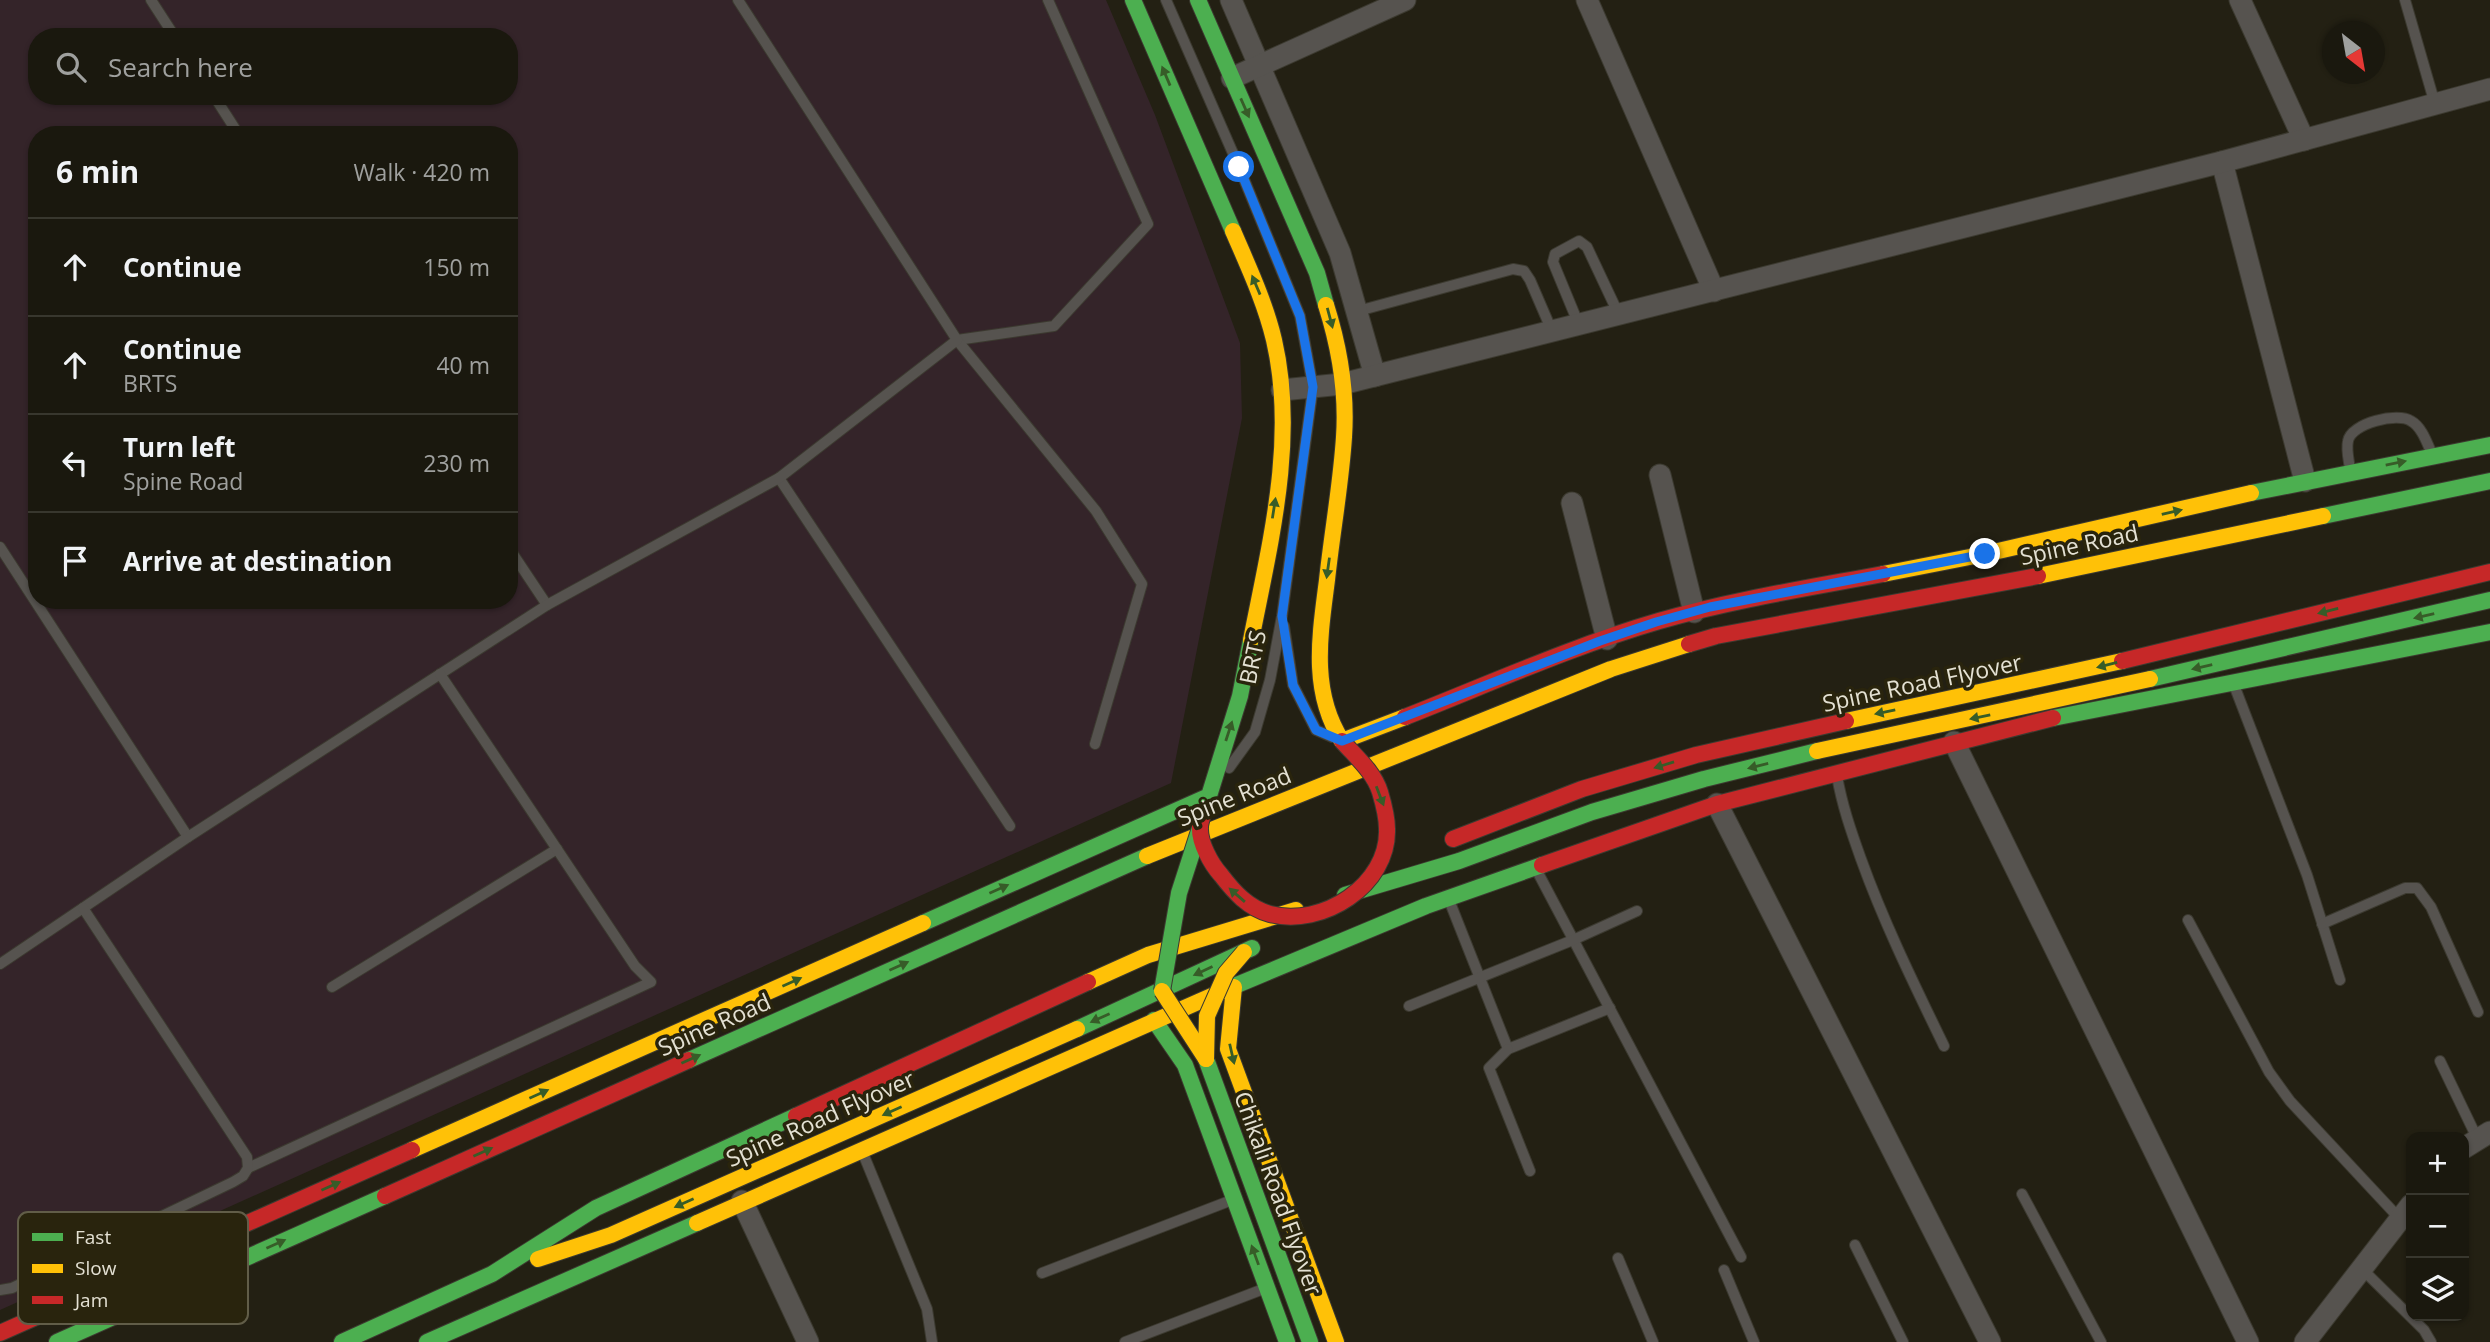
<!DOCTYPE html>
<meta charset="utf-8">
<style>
:root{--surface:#1a180e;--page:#232117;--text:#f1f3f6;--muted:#9fa09e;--line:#38372e}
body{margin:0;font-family:"Open Sans",sans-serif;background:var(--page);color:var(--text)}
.controls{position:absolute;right:21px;bottom:21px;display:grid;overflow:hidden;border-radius:14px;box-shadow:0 2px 5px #0004}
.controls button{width:63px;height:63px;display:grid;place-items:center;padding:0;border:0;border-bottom:2px solid var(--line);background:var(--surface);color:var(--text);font:35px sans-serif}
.compass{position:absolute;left:2322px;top:21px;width:63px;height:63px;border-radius:50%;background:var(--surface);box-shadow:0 2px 5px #0004;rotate:149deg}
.stop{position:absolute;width:21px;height:21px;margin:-16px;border:5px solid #1a73e8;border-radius:50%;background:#fff}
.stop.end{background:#1a73e8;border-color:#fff;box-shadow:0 2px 7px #0008}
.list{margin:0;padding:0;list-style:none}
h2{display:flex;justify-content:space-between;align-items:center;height:91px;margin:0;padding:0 28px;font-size:30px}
h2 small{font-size:23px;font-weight:400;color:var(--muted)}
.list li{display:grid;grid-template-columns:46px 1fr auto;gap:21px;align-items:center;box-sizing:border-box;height:98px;padding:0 28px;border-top:2px solid var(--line)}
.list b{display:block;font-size:26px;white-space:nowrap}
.list p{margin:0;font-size:23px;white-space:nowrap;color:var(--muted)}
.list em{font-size:23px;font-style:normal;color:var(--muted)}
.icon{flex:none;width:38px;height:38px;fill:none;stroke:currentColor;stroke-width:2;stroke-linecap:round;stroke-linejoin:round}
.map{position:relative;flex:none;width:2490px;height:1342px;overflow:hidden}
.search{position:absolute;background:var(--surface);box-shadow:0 2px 5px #0004;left:28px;top:28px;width:490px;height:77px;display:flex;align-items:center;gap:18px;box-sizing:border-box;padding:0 24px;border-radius:28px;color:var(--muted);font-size:26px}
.panel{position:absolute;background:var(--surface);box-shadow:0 2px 5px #0004;left:28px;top:126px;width:490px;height:483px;border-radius:28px}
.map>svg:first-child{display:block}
.industrial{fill:#342429;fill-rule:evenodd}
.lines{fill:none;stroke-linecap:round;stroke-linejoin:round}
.lane-casing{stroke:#3c3a30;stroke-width:12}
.street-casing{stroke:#3c3a30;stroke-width:23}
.fast-casing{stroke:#3c3a30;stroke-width:18}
.slow-casing{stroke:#3c3a30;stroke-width:18}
.jam-casing{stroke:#3c3a30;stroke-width:18}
.lane{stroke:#56534f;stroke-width:10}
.street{stroke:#56534f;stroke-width:21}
.fast{stroke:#4caf50;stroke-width:16}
.slow{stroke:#ffc107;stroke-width:16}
.jam{stroke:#c62828;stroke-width:16}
.fast-bridge-casing{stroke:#3c3a30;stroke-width:18;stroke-linecap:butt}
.slow-bridge-casing{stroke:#3c3a30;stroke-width:18;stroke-linecap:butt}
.jam-bridge-casing{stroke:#3c3a30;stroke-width:18;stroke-linecap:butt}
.fast-bridge{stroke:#4caf50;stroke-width:16}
.slow-bridge{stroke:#ffc107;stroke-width:16}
.jam-bridge{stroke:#c62828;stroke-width:16}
.oneway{fill:#375c28}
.route{stroke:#1a73e8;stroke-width:9}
.labels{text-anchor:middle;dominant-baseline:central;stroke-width:7;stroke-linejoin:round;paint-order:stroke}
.street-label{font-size:23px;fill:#e4e1d3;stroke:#29240d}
.key{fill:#29240d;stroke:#615d48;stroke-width:2}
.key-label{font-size:19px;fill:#e4e1d3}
</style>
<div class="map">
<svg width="2490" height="1342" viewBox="0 0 2490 1342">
<rect width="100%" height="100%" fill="#232013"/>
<path class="industrial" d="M0 0H1106L1155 115 1240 343 1242 418 1171 783 0 1310ZM37 37H509V96H37ZM37 135H509V600H37Z"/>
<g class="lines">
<defs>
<g id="lane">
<polyline points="151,0 175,37"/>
<polyline points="1166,0 1239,167 1300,316 1313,387 1282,616 1270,680 1255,732 1229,768"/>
<polyline points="2405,0 2435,104"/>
<polyline points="214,96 239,135"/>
<polyline points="1358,311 1513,269 1524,271 1530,280 1552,331"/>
<polyline points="1579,325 1553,262 1555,254 1579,241 1587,247 1619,315"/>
<polyline points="957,340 1054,326 1148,224 1048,0"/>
<polyline points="957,340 1096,511 1142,584 1095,744"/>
<path d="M2350 469C2349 461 2346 450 2348 441 2351 423 2398 412 2411 421 2422 427 2427 443 2432 454"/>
<polyline points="779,478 1010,826"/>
<polyline points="0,547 188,837"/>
<polyline points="509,548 547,605"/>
<polyline points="1284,626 1293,685 1316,730 1332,737"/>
<polyline points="2234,685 2307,875 2340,980"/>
<path d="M1837 776C1842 805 1851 831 1861 859 1884 923 1914 984 1944 1046"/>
<polyline points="1536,869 1741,1257"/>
<polyline points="1449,900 1508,1049 1610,1008"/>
<polyline points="2188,920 2269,1072 2290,1101 2400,1219"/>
<polyline points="2322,924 2405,888 2417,888 2431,907 2478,1012"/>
<polyline points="0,964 188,837 547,605 779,478 957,340 738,0"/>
<polyline points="332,987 557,849"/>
<polyline points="1409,1006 1573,940 1637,911"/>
<polyline points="1508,1049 1489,1068 1530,1171"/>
<polyline points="2440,1061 2478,1140"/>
<polyline points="862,1151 927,1309 932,1342"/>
<polyline points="248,1168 651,982 635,966 440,674"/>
<polyline points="2022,1194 2101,1342"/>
<polyline points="1855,1245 1903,1342"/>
<polyline points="1618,1258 1653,1342"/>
<polyline points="2362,1269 2424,1330 2431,1342"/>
<polyline points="1724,1270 1754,1342"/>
<polyline points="1042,1273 1232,1200"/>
<polyline points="0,1290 12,1288 233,1182 243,1176 248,1168 247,1157 83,908"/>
<polyline points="1125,1342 1266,1288"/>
</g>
<g id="street">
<polyline points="1231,0 1340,253 1375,376"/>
<polyline points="1587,0 1714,291"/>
<polyline points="2240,0 2304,140"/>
<polyline points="1232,78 1405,0"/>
<polyline points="2222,162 2305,481"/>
<polyline points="1282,390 1342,384 2222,162 2490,89"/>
<polyline points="1660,475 1694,612"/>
<polyline points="1572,503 1607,639"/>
<polyline points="1954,742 2248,1342"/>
<polyline points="1717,804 1990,1342"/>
<polyline points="2464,1148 2490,1132"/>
<polyline points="742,1201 808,1342"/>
<polyline points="2305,1342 2411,1205"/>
</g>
<g id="fast">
<polyline points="1133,0 1233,231"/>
<polyline points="1198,0 1317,273 1326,305"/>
<polyline points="2251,493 2490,445"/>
<polyline points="2323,516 2490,481"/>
<polyline points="2150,679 2490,600"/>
<polyline points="2053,718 2490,632"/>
<polyline points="1345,895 1459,861 1592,812 1704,779 1817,751"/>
<polyline points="923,923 1209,796 1240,696 1251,640"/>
<polyline points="1232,987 1426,906 1542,865"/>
<polyline points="1154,1020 1185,1065 1287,1342"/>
<polyline points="1077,1029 1252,948"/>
<polyline points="1206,1059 1310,1342"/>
<polyline points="689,1060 1147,856"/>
<polyline points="57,1342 385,1196"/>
<polyline points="342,1342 492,1274 596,1208 796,1116"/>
<polyline points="427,1342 697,1223"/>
</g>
<g id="slow">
<path d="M1233 231C1248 266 1265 302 1274 340 1297 439 1270 543 1251 640"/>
<path d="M1326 305C1339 346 1347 393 1344 437 1341 484 1332 533 1327 580 1320 635 1310 691 1342 741L1405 717"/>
<polyline points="1883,574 1985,554 2251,493"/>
<polyline points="2038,576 2323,516"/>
<polyline points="1846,721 2122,661"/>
<polyline points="1817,751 2150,679"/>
<polyline points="1147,856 1611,669 1689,644"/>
<polyline points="1088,982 1148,955 1296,910"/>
<polyline points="1234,987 1228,1049 1336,1342"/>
<polyline points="412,1150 923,923"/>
<polyline points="697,1223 1232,987"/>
<polyline points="538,1259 611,1235 1077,1029"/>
</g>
<g id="jam">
<polyline points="1689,644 1716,636 2038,576"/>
<polyline points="2122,661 2490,572"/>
<path d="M1405 717C1489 684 1573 646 1659 621 1732 600 1808 588 1883 574"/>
<polyline points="1453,839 1582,789 1696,755 1846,721"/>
<polyline points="1542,865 1717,804 2053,718"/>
<polyline points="796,1116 1088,982"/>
<polyline points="385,1196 689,1060"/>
<polyline points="0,1333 412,1150"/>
</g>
</defs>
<use href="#lane" class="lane-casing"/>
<use href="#street" class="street-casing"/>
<use href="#fast" class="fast-casing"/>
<use href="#slow" class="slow-casing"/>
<use href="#jam" class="jam-casing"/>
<use href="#lane" class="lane"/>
<use href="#street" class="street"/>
<use href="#fast" class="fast"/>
<use href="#slow" class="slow"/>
<use href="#jam" class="jam"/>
<defs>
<polyline id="fast-bridge" points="1162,991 1179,893 1200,828"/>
<g id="slow-bridge">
<polyline points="1162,991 1206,1059"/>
<polyline points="1206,1059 1207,1016 1226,973 1244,952"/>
</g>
<path id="jam-bridge" d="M1204 811C1203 816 1200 822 1200 827 1199 842 1211 864 1221 875 1234 892 1248 908 1270 914 1322 928 1389 885 1387 829 1387 818 1383 802 1380 792 1374 772 1355 756 1342 741"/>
</defs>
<use href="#fast-bridge" class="fast-bridge-casing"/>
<use href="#slow-bridge" class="slow-bridge-casing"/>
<use href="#jam-bridge" class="jam-bridge-casing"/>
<use href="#fast-bridge" class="fast-bridge"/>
<use href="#slow-bridge" class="slow-bridge"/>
<use href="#jam-bridge" class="jam-bridge"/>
</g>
<defs><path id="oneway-solid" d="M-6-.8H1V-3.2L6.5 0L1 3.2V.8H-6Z" transform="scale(1.75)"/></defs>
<g class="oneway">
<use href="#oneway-solid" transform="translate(1166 76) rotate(-113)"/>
<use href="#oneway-solid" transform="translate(1245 108) rotate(66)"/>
<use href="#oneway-solid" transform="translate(1256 285) rotate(-113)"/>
<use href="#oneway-solid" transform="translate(1330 318) rotate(75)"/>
<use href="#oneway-solid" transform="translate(2396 463) rotate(-11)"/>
<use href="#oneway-solid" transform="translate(1274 508) rotate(-81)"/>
<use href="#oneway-solid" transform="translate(2172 512) rotate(-13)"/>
<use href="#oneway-solid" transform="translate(1328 568) rotate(98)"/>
<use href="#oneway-solid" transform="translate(2328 611) rotate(166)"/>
<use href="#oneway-solid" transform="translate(2424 616) rotate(167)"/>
<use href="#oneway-solid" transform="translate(2107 665) rotate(166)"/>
<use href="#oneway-solid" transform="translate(2202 667) rotate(167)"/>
<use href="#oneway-solid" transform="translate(1885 712) rotate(168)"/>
<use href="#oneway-solid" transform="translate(1980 717) rotate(168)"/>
<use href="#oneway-solid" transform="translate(1229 731) rotate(-72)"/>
<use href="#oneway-solid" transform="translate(1664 765) rotate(163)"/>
<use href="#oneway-solid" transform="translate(1758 766) rotate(166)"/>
<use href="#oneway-solid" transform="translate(1380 796) rotate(69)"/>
<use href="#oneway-solid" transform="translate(999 889) rotate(-24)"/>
<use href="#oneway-solid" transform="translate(1237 895) rotate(-139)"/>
<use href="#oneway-solid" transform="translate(899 966) rotate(-24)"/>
<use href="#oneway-solid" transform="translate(1203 971) rotate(155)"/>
<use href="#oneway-solid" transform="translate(792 982) rotate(-24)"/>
<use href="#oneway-solid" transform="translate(1100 1018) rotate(156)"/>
<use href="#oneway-solid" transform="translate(1232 1054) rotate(77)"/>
<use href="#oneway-solid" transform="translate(691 1059) rotate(-24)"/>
<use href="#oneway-solid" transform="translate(539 1094) rotate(-24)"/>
<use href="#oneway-solid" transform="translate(892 1111) rotate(156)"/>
<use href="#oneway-solid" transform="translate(483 1152) rotate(-24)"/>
<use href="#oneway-solid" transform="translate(331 1186) rotate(-24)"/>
<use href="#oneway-solid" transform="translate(684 1203) rotate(156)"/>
<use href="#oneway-solid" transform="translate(276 1244) rotate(-24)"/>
<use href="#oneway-solid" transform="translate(1255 1255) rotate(-110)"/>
</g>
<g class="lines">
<polyline class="route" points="1239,167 1300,316 1313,387 1282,616 1293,685 1316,730 1342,741 1600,641 1656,622 1710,607 1985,554"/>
</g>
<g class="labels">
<g class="street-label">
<text transform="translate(2079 544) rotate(-12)">Spine Road</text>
<text transform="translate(1252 657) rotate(-78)">BRTS</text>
<text transform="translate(1922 682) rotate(-12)">Spine Road Flyover</text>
<text transform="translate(1234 796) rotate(-22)">Spine Road</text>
<text transform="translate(714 1024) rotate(-24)">Spine Road</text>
<text transform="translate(820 1118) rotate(-24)">Spine Road Flyover</text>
<text transform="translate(1279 1193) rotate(70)">Chikali Road Flyover</text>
</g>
</g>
<rect x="18" y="1212" width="230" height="112" rx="10" class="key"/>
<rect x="32" y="1233" width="31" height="8" fill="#4caf50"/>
<rect x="32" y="1264" width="31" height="9" fill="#ffc107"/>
<rect x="32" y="1296" width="31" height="8" fill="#c62828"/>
<g class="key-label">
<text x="75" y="1244">Fast</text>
<text x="75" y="1275">Slow</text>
<text x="75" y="1307">Jam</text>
</g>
</svg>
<div class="controls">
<button>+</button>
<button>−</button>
<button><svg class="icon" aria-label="layers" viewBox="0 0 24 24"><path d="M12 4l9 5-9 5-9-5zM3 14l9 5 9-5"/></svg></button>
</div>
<svg class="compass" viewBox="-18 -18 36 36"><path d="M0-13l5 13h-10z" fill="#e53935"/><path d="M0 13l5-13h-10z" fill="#9fa09e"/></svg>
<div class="stop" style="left:1239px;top:167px"></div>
<div class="stop end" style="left:1985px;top:554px"></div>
<div class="search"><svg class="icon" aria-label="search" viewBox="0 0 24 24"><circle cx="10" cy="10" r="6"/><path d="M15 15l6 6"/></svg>Search here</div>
<section class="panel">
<h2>6 min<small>Walk · 420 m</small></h2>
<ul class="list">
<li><svg class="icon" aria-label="ahead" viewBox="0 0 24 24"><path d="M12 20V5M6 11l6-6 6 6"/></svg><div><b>Continue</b></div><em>150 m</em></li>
<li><svg class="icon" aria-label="ahead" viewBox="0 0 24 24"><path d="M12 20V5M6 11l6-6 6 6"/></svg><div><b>Continue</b><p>BRTS</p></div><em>40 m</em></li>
<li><svg class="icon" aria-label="left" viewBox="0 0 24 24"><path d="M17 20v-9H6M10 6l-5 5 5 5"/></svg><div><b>Turn left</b><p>Spine Road</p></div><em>230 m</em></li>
<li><svg class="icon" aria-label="arrive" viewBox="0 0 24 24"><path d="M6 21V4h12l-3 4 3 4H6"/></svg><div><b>Arrive at destination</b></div></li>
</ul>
</section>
</div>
